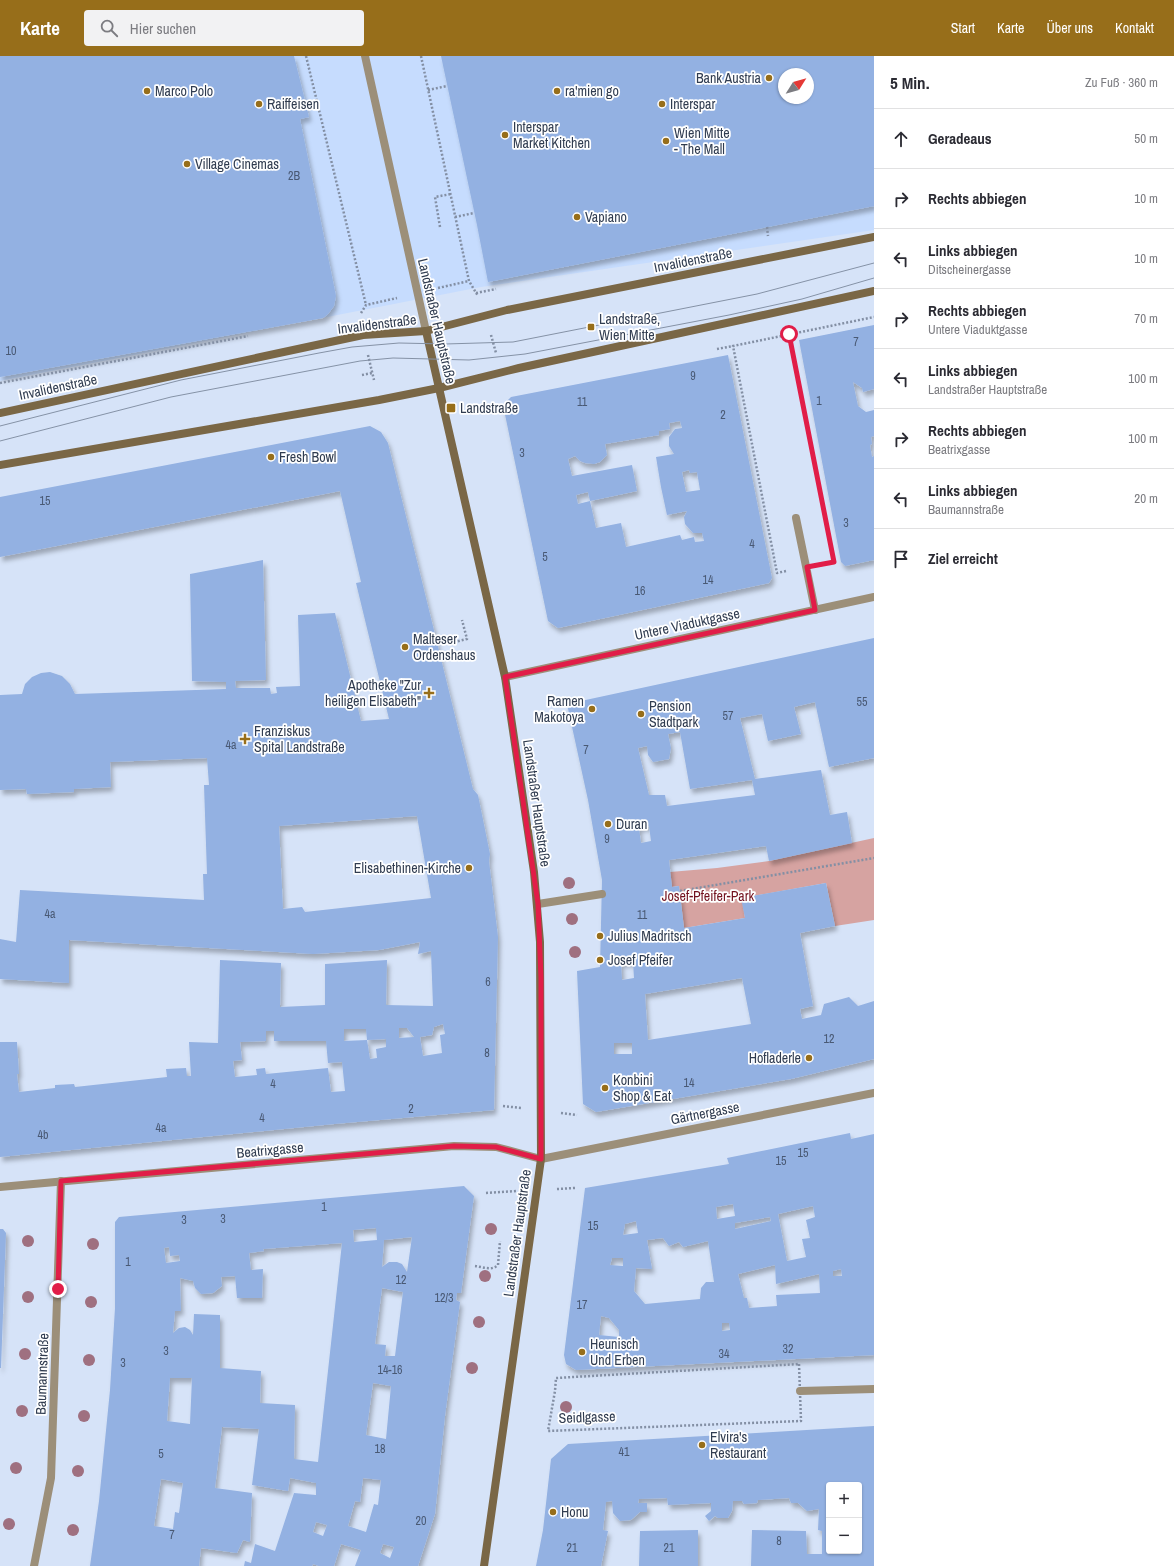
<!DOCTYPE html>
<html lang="de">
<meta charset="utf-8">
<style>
:root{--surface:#fff;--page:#f2f2f3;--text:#2b2b33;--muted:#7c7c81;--line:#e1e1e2;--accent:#976e1a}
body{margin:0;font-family:"Archivo Narrow",sans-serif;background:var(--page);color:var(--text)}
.controls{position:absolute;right:12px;bottom:12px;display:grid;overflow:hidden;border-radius:4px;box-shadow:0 1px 3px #0004}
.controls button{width:36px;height:36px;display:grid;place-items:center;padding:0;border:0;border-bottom:1px solid var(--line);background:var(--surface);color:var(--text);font:20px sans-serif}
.compass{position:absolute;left:778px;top:12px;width:36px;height:36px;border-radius:50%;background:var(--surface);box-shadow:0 1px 3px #0004;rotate:53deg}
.stop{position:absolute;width:12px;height:12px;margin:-9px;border:3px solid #e11d48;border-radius:50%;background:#fff}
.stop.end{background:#e11d48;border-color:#fff;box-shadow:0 1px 4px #0008}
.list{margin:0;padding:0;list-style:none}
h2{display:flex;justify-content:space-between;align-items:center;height:52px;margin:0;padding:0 16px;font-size:17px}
h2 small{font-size:13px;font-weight:400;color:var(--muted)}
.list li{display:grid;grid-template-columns:26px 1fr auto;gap:12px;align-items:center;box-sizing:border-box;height:60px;padding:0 16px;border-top:1px solid var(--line)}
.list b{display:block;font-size:15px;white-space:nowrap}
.list p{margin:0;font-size:13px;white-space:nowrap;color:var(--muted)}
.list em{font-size:13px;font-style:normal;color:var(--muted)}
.icon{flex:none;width:22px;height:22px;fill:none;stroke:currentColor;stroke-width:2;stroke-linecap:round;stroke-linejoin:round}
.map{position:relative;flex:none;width:874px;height:1510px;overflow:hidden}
header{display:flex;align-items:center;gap:24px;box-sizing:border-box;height:56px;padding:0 20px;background:var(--accent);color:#fff}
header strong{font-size:19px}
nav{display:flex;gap:22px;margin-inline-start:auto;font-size:14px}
.search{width:280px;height:36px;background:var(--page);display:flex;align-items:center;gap:10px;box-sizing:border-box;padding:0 14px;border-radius:4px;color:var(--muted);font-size:15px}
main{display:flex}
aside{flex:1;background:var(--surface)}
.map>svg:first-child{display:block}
.built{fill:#c6dcfe;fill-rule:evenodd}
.green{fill:#d6a3a1}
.building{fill:#93b1e2;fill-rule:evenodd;filter:url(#shadow)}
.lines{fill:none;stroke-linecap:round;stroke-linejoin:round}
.path{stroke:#838fa4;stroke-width:2.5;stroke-dasharray:2 2;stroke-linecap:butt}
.lane{stroke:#9c8f79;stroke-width:8}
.street{stroke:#9c8f79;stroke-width:8}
.secondary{stroke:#7a6746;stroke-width:8}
.tram{stroke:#8592a6;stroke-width:1}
.tree{fill:#9f7080}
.route{stroke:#e11d48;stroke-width:5}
.poi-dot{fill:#976e1a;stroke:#fff;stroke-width:1.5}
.labels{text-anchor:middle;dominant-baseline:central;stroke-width:3.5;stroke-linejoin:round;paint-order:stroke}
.number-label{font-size:12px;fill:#495974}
.poi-label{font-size:14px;fill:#303c50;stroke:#fff;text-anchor:start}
.street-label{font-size:14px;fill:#303c50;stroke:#fff}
.park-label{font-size:14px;fill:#72111e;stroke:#fff}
</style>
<header>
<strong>Karte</strong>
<div class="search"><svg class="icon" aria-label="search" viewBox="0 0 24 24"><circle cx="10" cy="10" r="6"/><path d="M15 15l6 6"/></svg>Hier suchen</div>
<nav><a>Start</a><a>Karte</a><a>Über uns</a><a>Kontakt</a></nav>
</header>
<main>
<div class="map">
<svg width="874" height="1510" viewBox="0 0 874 1510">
<defs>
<filter id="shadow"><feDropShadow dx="2.5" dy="4.5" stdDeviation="2" flood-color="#0004"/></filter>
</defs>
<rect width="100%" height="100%" fill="#d6e3f8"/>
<path class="built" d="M0 0H874V174L481 231 0 325ZM784 18H808V42H784Z"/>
<polygon class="green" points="874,782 874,864 835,870 826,827 742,842 745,862 684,872 679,830 672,831 670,816 717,812 769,805"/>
<g class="building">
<polygon points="0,0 294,0 309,61 300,63 336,240 334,250 328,258 323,262 0,321"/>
<path d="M441 0H874V150L488 226 477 169ZM784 18H808V42H784Z"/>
<polygon points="874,269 874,333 863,336 862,332 853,326 858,350 866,356 874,354 874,380 871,381 872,388 870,389 872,401 874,400 874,504 845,510 841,506 799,284"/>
<path d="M728 299 772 522 769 527 558 572 548 565 503 349 511 341ZM680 365 682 372 675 373 669 381V390L674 398 656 401 661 431 667 459 687 455 684 461 685 468 693 477H702L704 485 695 486 694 481 682 484 680 479 626 491 621 467 596 472 590 445 637 435 632 409 572 420 568 403 575 400 580 405 585 407 594 408 600 406 607 399 605 388 659 379V375L670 373 669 367ZM689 414 690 417 697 416 700 434 686 436 682 416ZM588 436 590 445 578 448 576 439Z"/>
<path d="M370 370 381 376 388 387 473 733 478 739 490 798 489 805 498 881 494 1054 334 1068 0 1101V986H17L19 1018H17L19 1036 55 1032V1029L74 1028 75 1031 167 1021 166 1013 186 1012 187 1020H191L189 986 218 987 220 904 281 907 280 951 325 949V908L387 904 386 949 433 950 431 895 418 898 420 886 379 894 313 898 69 884V927L0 923V883L16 886 20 834 204 844 203 818H207L204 729H209L207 702 110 706 111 731 74 733V736L27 738 26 733 0 734V639L22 638 25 628 32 621 41 617 50 616 62 620 70 628 75 638 226 633V626L192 625 190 518 263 504 266 624 235 625 236 632H270L271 638 277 637 276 631 300 630 298 559 335 557 361 665 389 663 356 527 361 526 340 435 0 501V441ZM417 760 431 842 305 856 302 851 283 853 279 770ZM443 968 445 978 440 979 442 997 423 1000 420 981 432 979 434 971ZM399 972H407L414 981 399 982ZM344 973H366L367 984 386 983V991L376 993 377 1002 370 1003 367 984 344 985ZM266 975H274V985H326L328 1007 342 1006 345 1035 331 1036 328 1012 266 1018 265 1012 256 1013 257 1019 235 1021 233 1005 242 1004 240 986 266 985Z"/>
<path d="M874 582V702L829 711 815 646 794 651 801 678 768 685 762 658 740 662 755 723 821 714 830 759 847 756 852 787 769 805 766 790 669 804 672 831 679 830 684 872 745 862 741 842 826 827 835 870 800 877 813 950 800 953 802 963 821 959 824 948 849 941 858 950 874 945V1003L791 1023 596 1056 583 1048 577 915 600 911 602 824 588 744 567 648ZM680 676 690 733 752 724 755 739 667 750 665 739H649L638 692 647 690 648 699 653 706 669 703 671 692 668 678ZM649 770 651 785 641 787 639 772ZM633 906 634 922 622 924 621 907ZM742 922 751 968 648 984 645 938ZM614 987H632V998H614Z"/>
<path d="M850 1077 851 1083 874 1078V1299L576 1314 566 1308 564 1299 585 1132 729 1108 727 1102ZM733 1148 735 1160 717 1163 716 1151ZM813 1150 815 1161 806 1164 810 1182 802 1183 806 1201 787 1205 778 1158ZM770 1161 771 1165 735 1173V1167ZM636 1165 638 1177 623 1179 625 1168ZM663 1182 669 1190 679 1186 683 1191 708 1185 714 1226H706L701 1232 700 1243 645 1248 634 1235 636 1212 652 1213 647 1184ZM612 1202H623V1210L610 1209ZM775 1209 776 1228 819 1218 820 1237 776 1239 777 1250 749 1252 747 1242H744L738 1218ZM841 1213 842 1220H833V1215ZM601 1260 609 1262 619 1274V1281L599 1279ZM722 1267H729L730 1274 722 1275Z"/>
<path d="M464 1130 474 1140 461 1237H457L456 1244 460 1246 445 1360 435 1458 418 1510H355L361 1494 341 1488 334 1510H319L313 1508 312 1510H244L245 1505 251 1507 255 1488 275 1495 294 1437 316 1439V1427L290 1422 288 1435 252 1429 259 1373 222 1371 215 1432 252 1437 250 1486 243 1484 237 1497 201 1492 199 1510H90L99 1445 110 1334 115 1252V1166L119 1161ZM376 1172 377 1184 354 1186 353 1174ZM412 1181 407 1216 402 1208 397 1206H389L382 1211 384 1184ZM342 1187 318 1406 294 1403 295 1349 260 1347 261 1315 220 1312V1259L194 1258 193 1279 190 1274 185 1271 179 1272 173 1277 175 1255H181L180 1222 193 1225 195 1232 201 1238 213 1237 222 1230 221 1221 235 1220 237 1242H262L263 1213 251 1214 249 1197 264 1195 263 1193ZM169 1191 170 1200 179 1199 180 1205 166 1207 164 1192ZM382 1232 403 1236 395 1300H385L386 1289 375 1288ZM170 1322H192L190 1368 167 1365ZM373 1327 391 1330 386 1383 366 1379ZM363 1422 381 1424 378 1449 374 1448 366 1476 348 1470 355 1445 360 1446ZM161 1423 183 1427 179 1457 175 1456 173 1473 154 1470ZM316 1466 327 1469 323 1480 313 1476ZM383 1488 394 1491 390 1502 380 1497Z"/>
<polygon points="0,1173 3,1173 6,1177 1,1312 0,1312"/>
<path d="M874 1370V1510H751L752 1474 806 1475 807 1498H822V1475L818 1474 819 1453 807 1455 798 1447H791L789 1442 758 1444 757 1447 744 1448 742 1445H733L732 1455 728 1462H718L715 1460 709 1465 705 1460 711 1455V1447L668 1449 667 1442 639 1443 638 1447H647V1456H640L631 1464 620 1465 613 1457 612 1445 606 1446 603 1474 608 1475 601 1510H536L543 1474 551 1403 568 1388ZM829 1429H859V1495H829Z"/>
<polygon points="698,1474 698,1510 639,1510 640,1475"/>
</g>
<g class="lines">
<g class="path">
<polyline points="306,0 366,249"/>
<polyline points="421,0 469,225 478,240"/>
<polyline points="428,34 447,30"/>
<polyline points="455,161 474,157"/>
<polyline points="440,171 435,141 451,138"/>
<polyline points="767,171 768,180"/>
<polyline points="438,232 469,225"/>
<polyline points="476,237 496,233"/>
<polyline points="361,257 366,249 397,242"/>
<polyline points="789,278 834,506 827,507"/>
<polyline points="491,279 496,297"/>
<polyline points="717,293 733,290"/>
<polyline points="368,299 374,324"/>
<polyline points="362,319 372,317"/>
<polyline points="0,327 248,280"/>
<polyline points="786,515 777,517 733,290 874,261"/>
<polyline points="450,587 467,583 462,564"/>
<polyline points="680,835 874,802"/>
<polyline points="503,1050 521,1052"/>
<polyline points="561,1057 577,1059"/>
<polyline points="557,1133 575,1132"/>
<polyline points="486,1137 516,1135"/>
<path d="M475 1210C483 1211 492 1215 498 1209L500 1185"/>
<polygon points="799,1308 801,1365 548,1375 555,1335 556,1322"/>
</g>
<polyline class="lane" points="538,848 602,838"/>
<g class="street">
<polyline points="365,0 426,275"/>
<polyline points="796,462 815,554"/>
<polyline points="505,621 874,541"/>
<polyline points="0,1131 454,1090 496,1091 541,1103 874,1037"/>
<polyline points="800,1335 874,1333"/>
<polyline points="34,1510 51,1422 61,1125"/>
</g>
<g class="secondary">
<polyline points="426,275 505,621 534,816 540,886 541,1103 484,1510"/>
<polyline points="0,357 363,279 426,275 507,254 874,181"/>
<polyline points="0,409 379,344 439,332 519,312 874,235"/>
</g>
<g class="tram">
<polyline points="0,370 181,324 319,297 352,291 399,287 445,288 513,286 757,238 874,207"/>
<polyline points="0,385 171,341 360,305 393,302 469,304 525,298 729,259 802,243 874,222"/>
</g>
</g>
<g class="tree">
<circle cx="569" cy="827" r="6"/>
<circle cx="572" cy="863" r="6"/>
<circle cx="575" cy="896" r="6"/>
<circle cx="491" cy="1173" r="6"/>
<circle cx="28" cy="1185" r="6"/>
<circle cx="93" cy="1188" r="6"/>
<circle cx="485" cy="1220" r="6"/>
<circle cx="28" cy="1241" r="6"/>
<circle cx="91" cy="1246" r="6"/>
<circle cx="479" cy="1266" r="6"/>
<circle cx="25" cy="1298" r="6"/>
<circle cx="89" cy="1304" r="6"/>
<circle cx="472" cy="1312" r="6"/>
<circle cx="566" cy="1351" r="6"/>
<circle cx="22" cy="1355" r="6"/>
<circle cx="84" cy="1360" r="6"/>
<circle cx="16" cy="1412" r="6"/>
<circle cx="78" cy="1415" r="6"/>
<circle cx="9" cy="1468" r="6"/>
<circle cx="73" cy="1474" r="6"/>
</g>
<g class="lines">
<polyline class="route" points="58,1233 61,1125 454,1090 496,1091 541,1103 541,922 538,848 505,621 815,554 807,511 834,506 789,278"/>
</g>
<g class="poi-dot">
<circle cx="769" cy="22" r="4"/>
<circle cx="147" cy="35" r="4"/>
<circle cx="557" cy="35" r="4"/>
<circle cx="259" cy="48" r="4"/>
<circle cx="662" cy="48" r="4"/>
<circle cx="505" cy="79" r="4"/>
<circle cx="666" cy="85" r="4"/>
<circle cx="187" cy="108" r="4"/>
<circle cx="577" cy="161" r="4"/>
<rect x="587" y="267" width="8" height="8" rx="2"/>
<rect x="446" y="347" width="10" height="10" rx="2"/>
<circle cx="271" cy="401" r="4"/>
<circle cx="405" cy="591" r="4"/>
<path d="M427 631h4v4h4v4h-4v4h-4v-4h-4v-4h4z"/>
<circle cx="592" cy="653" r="4"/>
<circle cx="641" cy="658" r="4"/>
<path d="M243 677h4v4h4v4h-4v4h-4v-4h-4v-4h4z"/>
<circle cx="608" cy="768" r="4"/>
<circle cx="469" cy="812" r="4"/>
<circle cx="600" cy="880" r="4"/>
<circle cx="600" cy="904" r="4"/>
<circle cx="809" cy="1002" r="4"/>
<circle cx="605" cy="1032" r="4"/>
<circle cx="582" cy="1296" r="4"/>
<circle cx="702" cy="1389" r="4"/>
<circle cx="553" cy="1456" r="4"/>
</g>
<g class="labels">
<g class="number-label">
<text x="294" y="120">2B</text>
<text x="856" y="286">7</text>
<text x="11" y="295">10</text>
<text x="693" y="320">9</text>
<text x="819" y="345">1</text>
<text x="582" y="346">11</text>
<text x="723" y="359">2</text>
<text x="522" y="397">3</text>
<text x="45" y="445">15</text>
<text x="846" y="467">3</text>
<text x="752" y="488">4</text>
<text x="545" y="501">5</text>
<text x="708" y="524">14</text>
<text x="640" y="535">16</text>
<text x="862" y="646">55</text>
<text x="728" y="660">57</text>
<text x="231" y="689">4a</text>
<text x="586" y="694">7</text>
<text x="607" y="783">9</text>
<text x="50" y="858">4a</text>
<text x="642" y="859">11</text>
<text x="488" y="926">6</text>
<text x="829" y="983">12</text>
<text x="487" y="997">8</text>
<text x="689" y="1027">14</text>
<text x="273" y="1028">4</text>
<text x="411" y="1053">2</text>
<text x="262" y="1062">4</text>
<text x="161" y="1072">4a</text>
<text x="43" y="1079">4b</text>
<text x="803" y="1097">15</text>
<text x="781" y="1105">15</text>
<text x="324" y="1151">1</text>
<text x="223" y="1163">3</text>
<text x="184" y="1164">3</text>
<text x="593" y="1170">15</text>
<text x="128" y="1206">1</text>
<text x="401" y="1224">12</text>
<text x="444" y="1242">12/3</text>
<text x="582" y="1249">17</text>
<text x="788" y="1293">32</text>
<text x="166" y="1295">3</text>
<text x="724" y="1298">34</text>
<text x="123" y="1307">3</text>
<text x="390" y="1314">14-16</text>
<text x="380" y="1393">18</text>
<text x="624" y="1396">41</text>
<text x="161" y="1398">5</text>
<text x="421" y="1465">20</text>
<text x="172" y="1479">7</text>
<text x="779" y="1485">8</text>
<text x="572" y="1492">21</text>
<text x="669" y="1492">21</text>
</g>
<g class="poi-label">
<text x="761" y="22" text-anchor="end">Bank Austria</text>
<text x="155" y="35">Marco Polo</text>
<text x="565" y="35">ra'mien go</text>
<text x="267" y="48">Raiffeisen</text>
<text x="670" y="48">Interspar</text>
<text x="513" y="71">Interspar<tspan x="513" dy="16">Market Kitchen</tspan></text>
<text x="674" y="77">Wien Mitte<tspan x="674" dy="16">- The Mall</tspan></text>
<text x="195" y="108">Village Cinemas</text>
<text x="585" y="161">Vapiano</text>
<text x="599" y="263">Landstraße,<tspan x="599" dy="16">Wien Mitte</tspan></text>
<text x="460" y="352">Landstraße</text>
<text x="279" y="401">Fresh Bowl</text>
<text x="413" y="583">Malteser<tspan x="413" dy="16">Ordenshaus</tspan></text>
<text x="421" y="629" text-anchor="end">Apotheke "Zur<tspan x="421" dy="16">heiligen Elisabeth"</tspan></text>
<text x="584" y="645" text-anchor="end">Ramen<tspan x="584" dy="16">Makotoya</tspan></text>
<text x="649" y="650">Pension<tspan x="649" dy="16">Stadtpark</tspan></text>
<text x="254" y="675">Franziskus<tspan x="254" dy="16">Spital Landstraße</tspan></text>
<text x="616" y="768">Duran</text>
<text x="461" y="812" text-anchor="end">Elisabethinen-Kirche</text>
<text x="608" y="880">Julius Madritsch</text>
<text x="608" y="904">Josef Pfeifer</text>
<text x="801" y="1002" text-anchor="end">Hofladerle</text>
<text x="613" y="1024">Konbini<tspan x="613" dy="16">Shop &amp; Eat</tspan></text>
<text x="590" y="1288">Heunisch<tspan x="590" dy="16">Und Erben</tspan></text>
<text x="710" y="1381">Elvira's<tspan x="710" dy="16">Restaurant</tspan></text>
<text x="561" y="1456">Honu</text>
</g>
<g class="street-label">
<text transform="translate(693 204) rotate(-11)">Invalidenstraße</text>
<text transform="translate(437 265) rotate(77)">Landstraßer Hauptstraße</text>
<text transform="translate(377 268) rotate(-7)">Invalidenstraße</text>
<text transform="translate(58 331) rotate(-12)">Invalidenstraße</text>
<text transform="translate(687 568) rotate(-12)">Untere Viaduktgasse</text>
<text transform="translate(537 747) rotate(82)">Landstraßer Hauptstraße</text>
<text transform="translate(705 1057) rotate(-11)">Gärtnergasse</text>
<text transform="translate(270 1094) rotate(-5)">Beatrixgasse</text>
<text transform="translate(517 1177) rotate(-82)">Landstraßer Hauptstraße</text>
<text transform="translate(42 1318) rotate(-88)">Baumannstraße</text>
<text transform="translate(587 1361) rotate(-2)">Seidlgasse</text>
</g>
<g class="park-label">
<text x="708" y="840">Josef-Pfeifer-Park</text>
</g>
</g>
</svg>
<div class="controls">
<button>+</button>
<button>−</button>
</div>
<svg class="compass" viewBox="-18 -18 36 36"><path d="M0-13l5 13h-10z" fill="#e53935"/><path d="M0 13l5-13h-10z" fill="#7c7c81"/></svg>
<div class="stop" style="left:789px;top:278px"></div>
<div class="stop end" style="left:58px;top:1233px"></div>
</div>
<aside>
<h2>5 Min.<small>Zu Fuß · 360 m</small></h2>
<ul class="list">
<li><svg class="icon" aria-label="ahead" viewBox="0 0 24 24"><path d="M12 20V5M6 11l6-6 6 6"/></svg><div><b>Geradeaus</b></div><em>50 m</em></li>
<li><svg class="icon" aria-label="right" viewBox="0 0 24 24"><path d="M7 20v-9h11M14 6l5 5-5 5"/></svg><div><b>Rechts abbiegen</b></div><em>10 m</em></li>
<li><svg class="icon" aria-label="left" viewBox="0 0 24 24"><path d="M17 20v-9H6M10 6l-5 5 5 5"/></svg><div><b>Links abbiegen</b><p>Ditscheinergasse</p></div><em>10 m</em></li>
<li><svg class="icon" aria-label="right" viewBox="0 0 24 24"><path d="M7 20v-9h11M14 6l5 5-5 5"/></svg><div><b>Rechts abbiegen</b><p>Untere Viaduktgasse</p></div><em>70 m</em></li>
<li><svg class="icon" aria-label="left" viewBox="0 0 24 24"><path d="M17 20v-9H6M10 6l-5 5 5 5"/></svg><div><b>Links abbiegen</b><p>Landstraßer Hauptstraße</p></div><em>100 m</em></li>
<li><svg class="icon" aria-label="right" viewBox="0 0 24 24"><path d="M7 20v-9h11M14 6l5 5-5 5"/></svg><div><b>Rechts abbiegen</b><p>Beatrixgasse</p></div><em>100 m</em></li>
<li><svg class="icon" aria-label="left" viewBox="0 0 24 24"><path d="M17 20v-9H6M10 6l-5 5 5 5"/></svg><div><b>Links abbiegen</b><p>Baumannstraße</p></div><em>20 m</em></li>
<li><svg class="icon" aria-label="arrive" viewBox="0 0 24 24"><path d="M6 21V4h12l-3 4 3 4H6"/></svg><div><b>Ziel erreicht</b></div></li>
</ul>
</aside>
</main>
